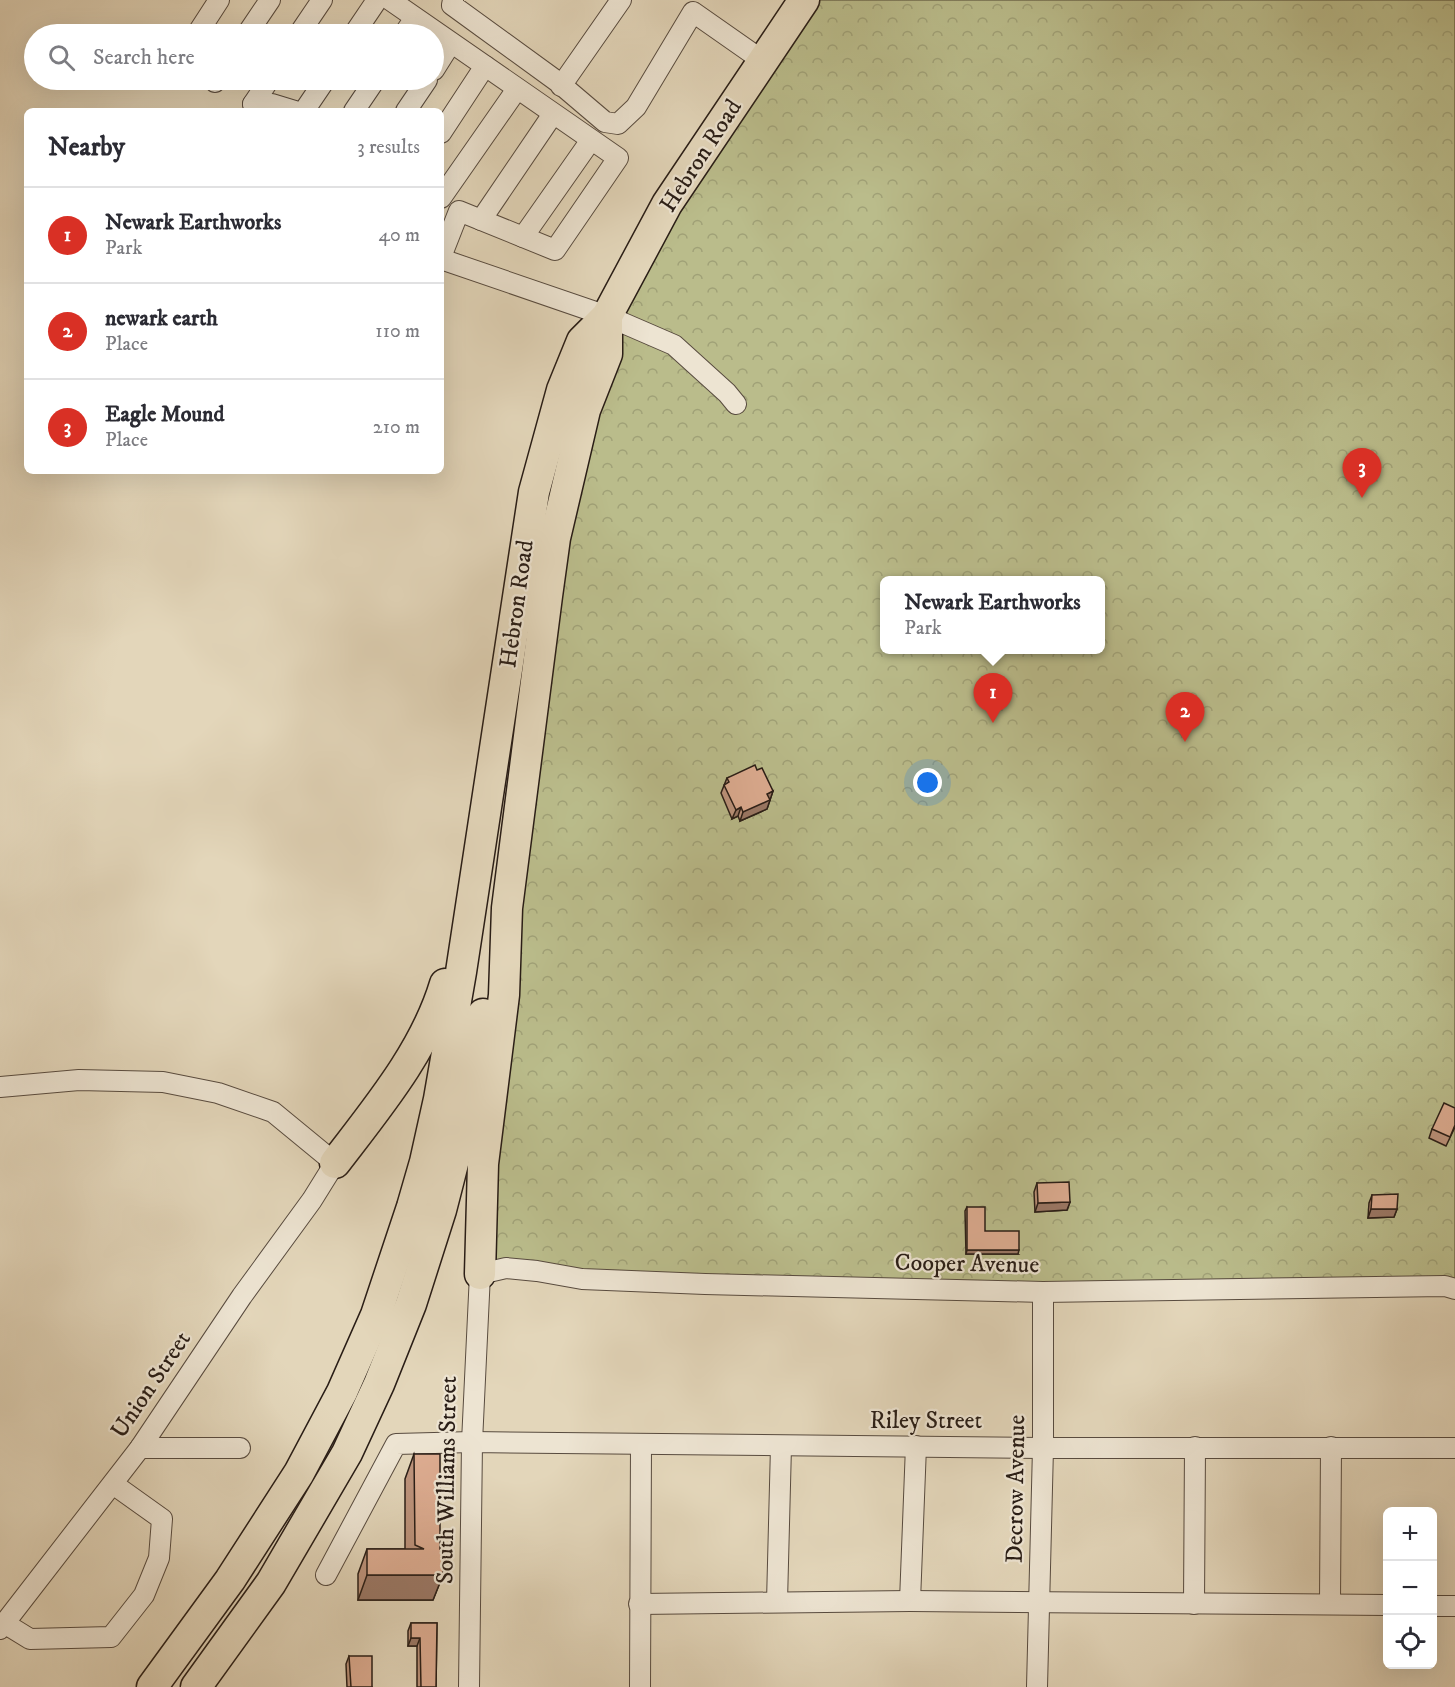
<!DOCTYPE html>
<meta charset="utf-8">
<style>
:root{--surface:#fff;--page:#f7f7f7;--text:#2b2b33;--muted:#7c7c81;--line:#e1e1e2;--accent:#d93025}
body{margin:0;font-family:"IM FELL DW Pica",serif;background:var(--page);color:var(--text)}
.controls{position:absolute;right:18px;bottom:18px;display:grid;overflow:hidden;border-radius:9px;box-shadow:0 6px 24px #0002}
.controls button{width:54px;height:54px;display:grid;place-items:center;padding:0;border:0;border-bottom:2px solid var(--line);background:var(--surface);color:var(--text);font:30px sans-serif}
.you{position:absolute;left:928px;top:783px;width:21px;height:21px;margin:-15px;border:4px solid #fff;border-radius:50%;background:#1a73e8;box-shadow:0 0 0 9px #1a73e833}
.badge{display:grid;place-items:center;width:39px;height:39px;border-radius:50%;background:var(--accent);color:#fff;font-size:20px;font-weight:700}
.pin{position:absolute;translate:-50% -50px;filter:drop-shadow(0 2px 3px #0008)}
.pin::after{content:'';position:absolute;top:32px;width:21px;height:18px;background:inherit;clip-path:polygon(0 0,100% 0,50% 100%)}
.popup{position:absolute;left:880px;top:576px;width:225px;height:78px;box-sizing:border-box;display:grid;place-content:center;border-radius:9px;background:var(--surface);filter:drop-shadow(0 2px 4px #0005);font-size:20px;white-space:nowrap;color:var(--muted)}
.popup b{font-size:22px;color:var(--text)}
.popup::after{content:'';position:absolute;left:50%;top:100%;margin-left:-12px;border:12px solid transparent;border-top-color:var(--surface)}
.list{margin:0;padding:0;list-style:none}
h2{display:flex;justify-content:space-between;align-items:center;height:78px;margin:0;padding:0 24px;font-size:26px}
h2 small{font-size:20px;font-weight:400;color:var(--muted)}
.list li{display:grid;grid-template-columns:39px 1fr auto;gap:18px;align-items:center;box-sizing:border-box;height:96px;padding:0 24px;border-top:2px solid var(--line)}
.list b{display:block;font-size:22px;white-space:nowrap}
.list p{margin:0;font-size:20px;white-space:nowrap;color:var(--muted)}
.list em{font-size:20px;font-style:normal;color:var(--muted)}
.icon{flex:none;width:33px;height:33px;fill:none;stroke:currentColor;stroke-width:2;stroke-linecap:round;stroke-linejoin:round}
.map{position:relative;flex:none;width:1455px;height:1687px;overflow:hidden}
.search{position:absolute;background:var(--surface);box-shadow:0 6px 24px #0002;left:24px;top:24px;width:420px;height:66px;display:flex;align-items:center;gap:15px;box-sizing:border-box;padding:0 21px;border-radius:33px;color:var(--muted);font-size:22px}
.panel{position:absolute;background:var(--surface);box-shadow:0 6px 24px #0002;left:24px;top:108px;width:420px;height:366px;border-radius:9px}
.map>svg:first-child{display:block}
.park{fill:url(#park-crowns);stroke:#726c50;stroke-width:1.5;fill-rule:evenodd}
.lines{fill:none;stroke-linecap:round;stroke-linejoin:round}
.minor-casing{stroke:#584b3f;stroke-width:22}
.highway-casing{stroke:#291d16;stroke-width:33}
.minor{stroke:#ede4d2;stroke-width:20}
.highway{stroke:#e3d6ba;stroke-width:30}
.wall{fill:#be947d;stroke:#291d16;stroke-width:1.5}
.shaded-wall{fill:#9b7866;stroke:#291d16;stroke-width:1.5}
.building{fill:#ddac91;stroke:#291d16;stroke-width:1.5}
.labels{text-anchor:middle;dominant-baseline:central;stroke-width:4.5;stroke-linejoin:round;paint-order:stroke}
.street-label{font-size:24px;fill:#291d16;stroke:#ede4d2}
</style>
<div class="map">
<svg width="1455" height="1687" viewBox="0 0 1455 1687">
<defs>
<pattern id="park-crowns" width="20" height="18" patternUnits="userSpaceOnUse" patternTransform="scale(1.5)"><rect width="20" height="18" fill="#babc8b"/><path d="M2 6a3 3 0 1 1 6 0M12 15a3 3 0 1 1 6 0" fill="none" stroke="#a0a177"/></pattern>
</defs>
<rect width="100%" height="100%" fill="#e3d6ba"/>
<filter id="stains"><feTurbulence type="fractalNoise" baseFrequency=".00333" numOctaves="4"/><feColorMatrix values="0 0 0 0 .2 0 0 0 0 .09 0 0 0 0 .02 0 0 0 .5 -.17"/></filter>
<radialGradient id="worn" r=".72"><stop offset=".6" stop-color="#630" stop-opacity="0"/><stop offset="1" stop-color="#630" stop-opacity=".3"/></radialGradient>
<path class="park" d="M804 0H1455V1289L1043 1292 480 1274 507 908 607 316ZM885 580H1101V650H885Z"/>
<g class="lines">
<defs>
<g id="minor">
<polyline points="390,0 618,158 555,250 459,211 441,257"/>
<polyline points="453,0 452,5 558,82 605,122 618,124 636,107 693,12 763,61"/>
<polyline points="197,34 219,0"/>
<polyline points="247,34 270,0"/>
<polyline points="299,34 322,0"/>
<polyline points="354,34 377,0"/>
<polyline points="404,34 415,18"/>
<polyline points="434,70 451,43"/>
<polyline points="215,82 217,80"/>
<polyline points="561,86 621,0"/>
<polyline points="253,104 272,104 295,111"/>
<polyline points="253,104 269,80"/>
<polyline points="304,111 325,80"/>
<polyline points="354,111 375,80"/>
<polyline points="406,111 427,80"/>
<polyline points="441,133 485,66"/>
<polyline points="441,198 517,89"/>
<polyline points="481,220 553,114"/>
<polyline points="523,237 591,140"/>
<polyline points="441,259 607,316 674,345 727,393 736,404"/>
<polyline points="0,1087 79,1080 163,1082 218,1093 273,1112 335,1163 312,1200 242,1296 140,1448 0,1629"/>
<polyline points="140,1448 240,1448"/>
<polyline points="326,1575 396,1444 472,1442 1043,1448 1455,1448"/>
<polyline points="910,1601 916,1446"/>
<polyline points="777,1602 781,1446"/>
<polyline points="1330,1603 1331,1447"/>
<polyline points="639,1604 910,1601 1388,1605"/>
<polyline points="1194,1604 1195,1447"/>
<polyline points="1432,1606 1455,1606"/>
<polyline points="4,1623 30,1639 111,1637 144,1595 159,1558 162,1519 113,1484"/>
<polyline points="469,1687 472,1442 480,1274 506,1268 537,1271 582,1279 705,1284 1043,1292 1445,1286 1455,1289"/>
<polyline points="640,1687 641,1444"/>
<polyline points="1037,1687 1043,1448 1043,1292"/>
</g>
<g id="highway">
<path d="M335 1163C377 1108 425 1051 445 984"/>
<polyline points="480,1274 483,1164 504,995 507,908 547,596 555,538 585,410 607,354 607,316"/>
<polyline points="152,1687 230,1580 299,1473 342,1392 376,1315 412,1207 425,1162 439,1099 461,972 534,492 562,390 582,341 607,316 667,204 804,0"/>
<polyline points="196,1687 271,1583 347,1453 379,1384 411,1304 441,1210 460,1136 483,1014"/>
</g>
</defs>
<use href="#minor" class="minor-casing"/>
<use href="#highway" class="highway-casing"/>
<use href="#minor" class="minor"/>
<use href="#highway" class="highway"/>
</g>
<g class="wall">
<polygon points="757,770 773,791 767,809 740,821 738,816 732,819 721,793 727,778"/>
<polygon points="1455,1127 1446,1146 1429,1138 1432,1129"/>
<polygon points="1037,1183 1070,1202 1067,1210 1035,1212 1034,1192"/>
<polygon points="1372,1195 1397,1209 1394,1217 1368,1218 1369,1203"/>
<polygon points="967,1207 985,1231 1018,1254 966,1254 965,1211"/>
<polygon points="414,1454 440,1549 443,1575 433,1600 358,1600 358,1574 367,1549 405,1549 405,1479"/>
<polygon points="411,1623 437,1623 436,1687 417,1687 417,1646 408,1646 408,1631"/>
<polygon points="349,1656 372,1687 347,1687 346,1664"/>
</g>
<g class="shaded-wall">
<polygon points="773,791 767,809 740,821 743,812 767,794"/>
<polygon points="741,807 738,816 732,819 736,810"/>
<polygon points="1070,1202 1067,1210 1035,1212 1038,1203"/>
<polygon points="1371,1209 1397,1209 1394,1217 1368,1218"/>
<polygon points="967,1250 1019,1250 1018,1254 966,1254"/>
<polygon points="367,1575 443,1575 433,1600 358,1600"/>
<polygon points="411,1638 420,1638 417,1646 408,1646"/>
</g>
<g class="building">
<polygon points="755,765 757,770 762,768 773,791 767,794 770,800 743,812 741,807 736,810 724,785 729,782 727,778"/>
<polygon points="1444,1103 1455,1108 1455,1125 1450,1137 1432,1129"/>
<polygon points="1069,1182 1070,1202 1038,1203 1037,1183"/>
<polygon points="1398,1194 1397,1209 1371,1209 1372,1195"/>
<polygon points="967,1207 985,1207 985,1231 1019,1231 1019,1250 967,1250"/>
<polygon points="414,1454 440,1454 440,1549 443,1549 443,1575 367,1575 367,1549 424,1549 415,1545"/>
<polygon points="411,1623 437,1623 436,1687 421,1687 420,1638 411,1638"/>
<polygon points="349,1656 372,1656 372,1687 351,1687"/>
</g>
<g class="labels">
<g class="street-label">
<text transform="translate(701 156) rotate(-57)">Hebron Road</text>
<text transform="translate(517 604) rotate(-82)">Hebron Road</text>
<text transform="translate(967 1264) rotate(1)">Cooper Avenue</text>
<text transform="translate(151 1385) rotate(-56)">Union Street</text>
<text x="926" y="1421">Riley Street</text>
<text transform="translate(447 1480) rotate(-89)">South Williams Street</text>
<text transform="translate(1016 1489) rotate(-89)">Decrow Avenue</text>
</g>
</g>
<rect width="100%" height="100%" filter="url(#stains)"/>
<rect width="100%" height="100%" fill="url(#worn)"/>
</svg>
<div class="controls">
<button>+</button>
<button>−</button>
<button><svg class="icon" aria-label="locate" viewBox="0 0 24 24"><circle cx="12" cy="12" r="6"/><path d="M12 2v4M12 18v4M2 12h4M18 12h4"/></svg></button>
</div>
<div class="you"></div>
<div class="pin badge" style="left:993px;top:723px">1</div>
<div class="popup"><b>Newark Earthworks</b>Park</div>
<div class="pin badge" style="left:1185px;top:742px">2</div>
<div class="pin badge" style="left:1362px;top:498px">3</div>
<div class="search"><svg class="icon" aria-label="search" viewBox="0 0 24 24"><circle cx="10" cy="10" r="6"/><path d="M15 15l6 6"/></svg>Search here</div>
<section class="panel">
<h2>Nearby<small>3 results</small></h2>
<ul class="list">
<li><span class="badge">1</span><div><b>Newark Earthworks</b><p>Park</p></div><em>40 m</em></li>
<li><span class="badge">2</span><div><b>newark earth</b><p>Place</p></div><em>110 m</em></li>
<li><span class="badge">3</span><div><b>Eagle Mound</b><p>Place</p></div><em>210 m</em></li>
</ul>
</section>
</div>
